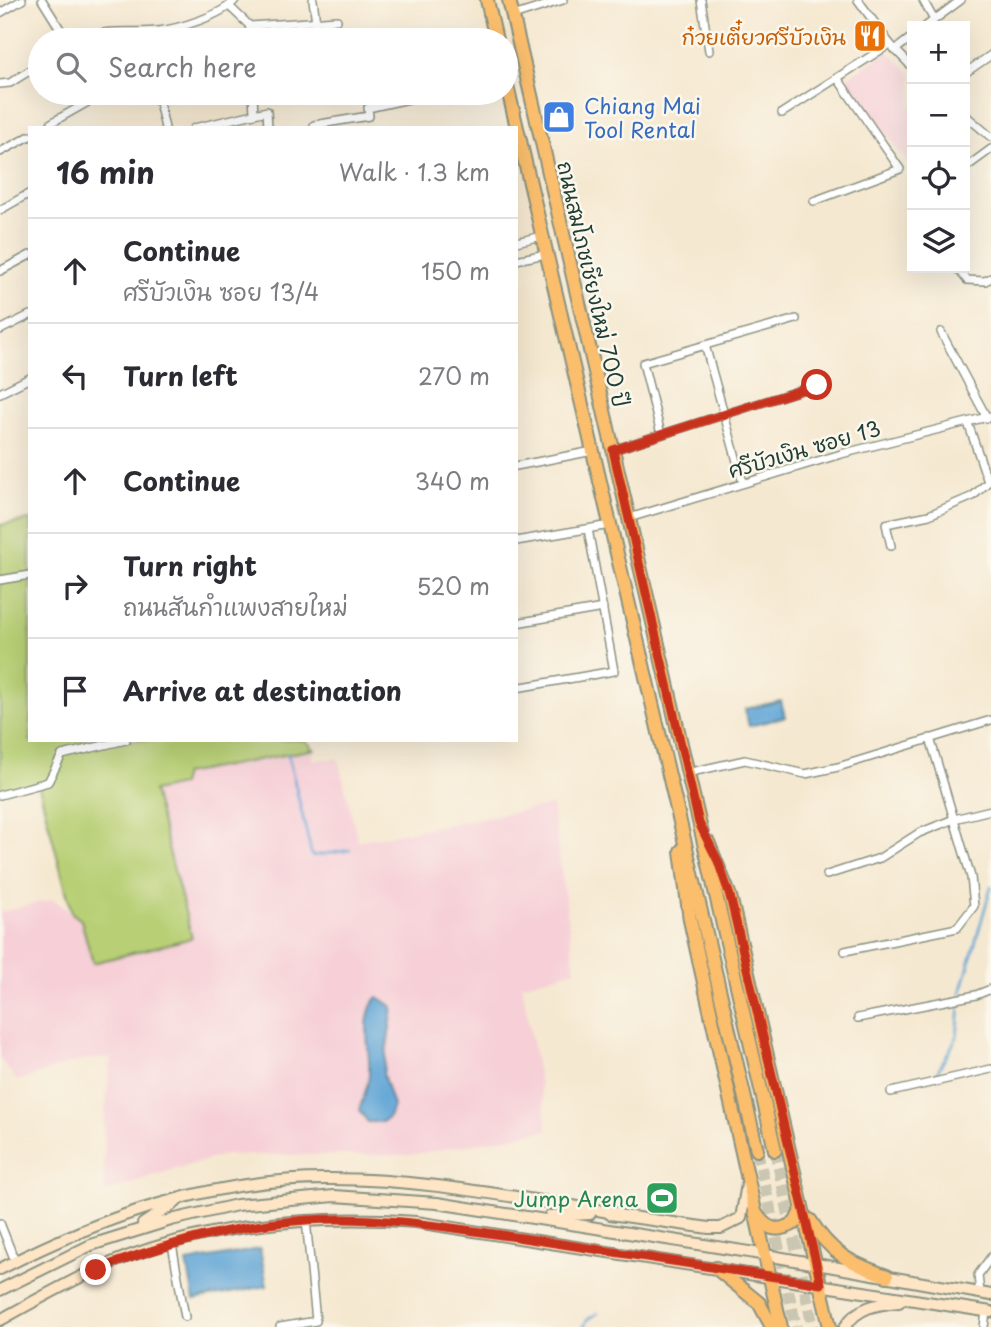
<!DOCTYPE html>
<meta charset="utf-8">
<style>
:root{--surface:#fff;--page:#f2f2f3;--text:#2b2b33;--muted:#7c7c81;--line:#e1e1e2}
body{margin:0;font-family:"Playpen Sans","Playpen Sans Thai",sans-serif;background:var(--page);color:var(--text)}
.controls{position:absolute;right:21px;top:21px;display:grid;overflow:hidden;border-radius:0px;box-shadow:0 7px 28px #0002}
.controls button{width:63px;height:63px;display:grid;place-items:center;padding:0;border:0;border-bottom:2px solid var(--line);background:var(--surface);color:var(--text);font:35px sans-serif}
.stop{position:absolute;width:21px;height:21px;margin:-16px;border:5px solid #c8321e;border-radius:50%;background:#fff}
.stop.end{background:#c8321e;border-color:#fff;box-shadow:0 2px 7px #0008}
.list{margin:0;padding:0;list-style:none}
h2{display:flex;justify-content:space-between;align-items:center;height:91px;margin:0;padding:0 28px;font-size:30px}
h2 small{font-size:23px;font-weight:400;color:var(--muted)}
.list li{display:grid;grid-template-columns:46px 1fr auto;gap:21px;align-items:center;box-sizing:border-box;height:105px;padding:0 28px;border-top:2px solid var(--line)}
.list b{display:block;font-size:26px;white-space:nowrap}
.list p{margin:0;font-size:23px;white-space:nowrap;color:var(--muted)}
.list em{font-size:23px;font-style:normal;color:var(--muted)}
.icon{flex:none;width:38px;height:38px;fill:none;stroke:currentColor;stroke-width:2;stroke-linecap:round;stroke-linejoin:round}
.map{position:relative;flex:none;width:991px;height:1327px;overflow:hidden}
.search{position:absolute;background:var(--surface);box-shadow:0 7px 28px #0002;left:28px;top:28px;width:490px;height:77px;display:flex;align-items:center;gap:18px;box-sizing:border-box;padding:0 24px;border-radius:38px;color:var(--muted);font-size:26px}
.panel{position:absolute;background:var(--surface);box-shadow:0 7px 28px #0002;left:28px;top:126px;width:490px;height:616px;border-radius:0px}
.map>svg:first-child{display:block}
.built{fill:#f6cfd7}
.green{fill:#b8cf74;stroke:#6c8654;stroke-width:2}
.water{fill:#60a5d6;stroke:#407185;stroke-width:2}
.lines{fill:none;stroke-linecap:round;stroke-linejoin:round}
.stream{stroke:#60a5d6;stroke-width:2.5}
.primary-tunnel{stroke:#cac6b1;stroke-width:12;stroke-dasharray:12 6;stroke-linecap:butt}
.minor-casing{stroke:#8a9282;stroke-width:10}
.secondary-casing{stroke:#8a9282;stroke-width:14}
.primary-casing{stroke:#8a9282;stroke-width:16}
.minor{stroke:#fff;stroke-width:7}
.secondary{stroke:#fde5c5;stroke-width:10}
.primary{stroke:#fabe6d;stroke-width:12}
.route{stroke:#c8321e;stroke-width:9}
.labels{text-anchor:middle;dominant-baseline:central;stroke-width:5;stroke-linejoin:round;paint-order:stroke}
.food-label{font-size:21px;fill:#c56008;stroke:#fbf7ec;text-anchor:end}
.shop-label{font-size:21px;fill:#366cbe;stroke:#fbf7ec;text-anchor:start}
.street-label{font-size:21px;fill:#1f3d34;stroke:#fbf7ec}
.leisure-label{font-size:21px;fill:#27864d;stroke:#fbf7ec;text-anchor:end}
</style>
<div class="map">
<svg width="991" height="1327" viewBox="0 0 991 1327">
<rect width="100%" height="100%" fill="#fbf7ec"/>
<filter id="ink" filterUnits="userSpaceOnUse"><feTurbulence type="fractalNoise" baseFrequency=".0143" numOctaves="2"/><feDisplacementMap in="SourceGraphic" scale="14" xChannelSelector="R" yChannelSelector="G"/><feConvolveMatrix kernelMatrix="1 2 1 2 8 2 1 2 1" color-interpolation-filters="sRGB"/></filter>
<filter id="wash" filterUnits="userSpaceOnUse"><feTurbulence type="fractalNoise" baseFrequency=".00686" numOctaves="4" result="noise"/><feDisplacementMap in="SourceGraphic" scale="28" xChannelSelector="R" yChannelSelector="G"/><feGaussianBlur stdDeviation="1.57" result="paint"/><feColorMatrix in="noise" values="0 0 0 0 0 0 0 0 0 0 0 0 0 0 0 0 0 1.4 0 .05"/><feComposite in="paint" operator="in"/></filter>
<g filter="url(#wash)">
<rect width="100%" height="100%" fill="#f5e8d0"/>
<g class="built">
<polygon points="887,51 912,74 912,169 845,79"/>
<polygon points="314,749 312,760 338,758 358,841 552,805 575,970 522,985 548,1130 410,1155 225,1155 154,1175 104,1193 104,1123 111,1058 86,1059 17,1081 0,1059 0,912 53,899 81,920 192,938 153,791 181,785 183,774"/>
</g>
<polygon class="green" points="30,520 30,740 305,740 314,749 184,774 181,785 153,791 192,938 93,963 81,920 72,913 38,783 0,791 0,525"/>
<g class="water">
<polygon points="781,701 785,717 749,726 745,709"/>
<path d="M378 997 393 1007 383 1074 393 1106 389 1117 382 1122H368L359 1110C363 1098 369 1085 369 1073 371 1050 359 1015 378 997Z"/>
<polygon points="260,1249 267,1286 194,1300 187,1262"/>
</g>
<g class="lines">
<g class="stream">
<polyline points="288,754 312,856 350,850"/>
<polyline points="961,993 991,887"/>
<polyline points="936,1074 957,1037 960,1005"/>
<polyline points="584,1327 587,1320 598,1313"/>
</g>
</g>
</g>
<g filter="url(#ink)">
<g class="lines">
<g class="primary-tunnel">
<polyline points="757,1150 796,1327"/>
<polyline points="775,1150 813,1327"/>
</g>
<defs>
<g id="minor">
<polyline points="42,0 67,40"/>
<polyline points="313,0 316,22"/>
<polyline points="701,0 709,51"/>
<polyline points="858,0 890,44 912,67"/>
<polyline points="923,0 934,20"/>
<polyline points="230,7 250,26 337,20"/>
<polyline points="0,13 22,0"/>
<polyline points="513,16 563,0"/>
<polyline points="926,26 961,0"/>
<path d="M82 40C107 27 132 34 158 31 178 29 223 15 235 0"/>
<polyline points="248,40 250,26"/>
<polyline points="895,50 912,37"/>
<polyline points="965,73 991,55"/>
<polyline points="0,84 10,83 40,64"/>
<polyline points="157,93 165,128"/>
<polyline points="253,93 254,114 267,111 268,128"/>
<polyline points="782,113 890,44"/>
<polyline points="965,115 991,137"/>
<polyline points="51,123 104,93"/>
<polyline points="314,125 369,116 368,108 422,96"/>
<polyline points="194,128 254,114"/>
<polyline points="0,152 30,136"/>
<polyline points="965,168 991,149"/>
<polyline points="814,201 900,169 838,79"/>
<polyline points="0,210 30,193"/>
<polyline points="516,242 542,236"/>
<polyline points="516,260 546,254"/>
<polyline points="957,268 967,280 985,281 991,278"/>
<polyline points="0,271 30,255"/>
<polyline points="0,330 30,315"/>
<polyline points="941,332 987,418"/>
<polyline points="705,345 743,483"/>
<polyline points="0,393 30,378"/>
<polyline points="661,434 643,363 796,319"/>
<polyline points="613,450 817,385"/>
<polyline points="516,466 593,451"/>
<polyline points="629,518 841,454 991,416"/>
<polyline points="516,541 610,525"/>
<polyline points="891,546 886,524 929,515 973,496 988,482 968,423"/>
<polyline points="0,580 30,575"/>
<polyline points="516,623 603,608"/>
<polyline points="516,688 614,671 588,529"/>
<polyline points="687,773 745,760 805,774 838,767 991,720"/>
<polyline points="0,795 48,782 62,755 126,740"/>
<polyline points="827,875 880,858 919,833 954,819 991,810"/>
<polyline points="845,951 957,928 974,906 971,877 930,738"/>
<polyline points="858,1018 976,995 991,989"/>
<polyline points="891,1092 991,1069"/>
<polyline points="0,1223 15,1261"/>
<polyline points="172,1244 185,1317"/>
<polyline points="980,1293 978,1275 991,1257"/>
<polyline points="280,1327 316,1321 306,1220"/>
<polyline points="984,1327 986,1312"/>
</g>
<g id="secondary">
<polyline points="610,1214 709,1228 721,1228 741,1218 747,1184"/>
<polyline points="550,1216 590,1214"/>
<polyline points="143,1224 176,1202"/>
<path d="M0 1269C103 1216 213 1178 331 1179 427 1179 522 1199 617 1213"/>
<polyline points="0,1290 91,1245 171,1220 237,1205 334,1196 437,1203 749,1252 991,1295"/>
<path d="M0 1320C31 1303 63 1285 95 1270 194 1225 308 1214 416 1222L991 1312"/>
<path d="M845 1327C857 1307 877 1304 899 1302"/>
</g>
<g id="primary">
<polyline points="487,0 496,40"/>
<polyline points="509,0 775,1150"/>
<polyline points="506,81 757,1150"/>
<polyline points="708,842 730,896 830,1327"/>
<polyline points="681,851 690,920 781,1327"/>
<path d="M757 1215C768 1231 778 1232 795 1223L802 1209"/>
<path d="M810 1220C831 1254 850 1263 887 1276"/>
<polyline points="716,1268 759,1303 772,1327"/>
</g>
</defs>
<use href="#minor" class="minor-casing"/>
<use href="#secondary" class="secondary-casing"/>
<use href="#primary" class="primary-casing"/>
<use href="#minor" class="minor"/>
<use href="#secondary" class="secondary"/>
<use href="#primary" class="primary"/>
</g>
</g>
<g class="lines" filter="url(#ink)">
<path class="route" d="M96 1270C164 1244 234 1225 307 1220 380 1215 451 1228 523 1238 622 1253 722 1269 821 1284L730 896 718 861 699 823 613 450 817 385"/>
</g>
<defs>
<symbol id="restaurant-square" viewBox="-11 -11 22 22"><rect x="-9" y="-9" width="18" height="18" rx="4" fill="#e8710a" stroke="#fbf7ec"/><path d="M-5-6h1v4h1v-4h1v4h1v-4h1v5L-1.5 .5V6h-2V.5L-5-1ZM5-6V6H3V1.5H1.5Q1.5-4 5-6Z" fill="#fff"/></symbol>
<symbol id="shop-square" viewBox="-11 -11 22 22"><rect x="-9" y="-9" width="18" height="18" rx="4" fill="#3f7fe0" stroke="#fbf7ec"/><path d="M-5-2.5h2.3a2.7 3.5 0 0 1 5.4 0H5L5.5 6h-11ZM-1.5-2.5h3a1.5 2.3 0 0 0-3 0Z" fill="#fff"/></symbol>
<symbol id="stadium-square" viewBox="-11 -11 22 22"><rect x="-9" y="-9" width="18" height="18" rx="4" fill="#2e9e5b" stroke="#fbf7ec"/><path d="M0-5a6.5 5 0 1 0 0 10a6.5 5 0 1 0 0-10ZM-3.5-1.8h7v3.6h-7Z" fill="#fff"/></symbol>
</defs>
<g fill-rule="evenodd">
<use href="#restaurant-square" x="851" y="17" width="38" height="38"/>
<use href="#shop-square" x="540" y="98" width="38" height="38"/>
<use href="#stadium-square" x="643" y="1179" width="38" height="38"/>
</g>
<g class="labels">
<g class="food-label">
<text x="846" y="36">ก๋วยเตี๋ยวศรีบัวเงิน</text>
</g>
<g class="shop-label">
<text x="584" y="105">Chiang Mai<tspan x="584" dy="24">Tool Rental</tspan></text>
</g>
<g class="street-label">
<text transform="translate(594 284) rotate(77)">ถนนสมโภชเชียงใหม่ 700 ปี</text>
<text transform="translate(804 448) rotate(-16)">ศรีบัวเงิน ซอย 13</text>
</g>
<g class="leisure-label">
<text x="638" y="1198">Jump Arena</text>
</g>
</g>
</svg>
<div class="controls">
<button>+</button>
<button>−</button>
<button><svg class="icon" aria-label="locate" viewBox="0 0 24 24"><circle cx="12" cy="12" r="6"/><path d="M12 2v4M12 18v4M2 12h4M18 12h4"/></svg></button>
<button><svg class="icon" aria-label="layers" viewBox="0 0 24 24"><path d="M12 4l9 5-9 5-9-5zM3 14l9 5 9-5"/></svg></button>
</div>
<div class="stop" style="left:817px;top:385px"></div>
<div class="stop end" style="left:96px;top:1270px"></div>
<div class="search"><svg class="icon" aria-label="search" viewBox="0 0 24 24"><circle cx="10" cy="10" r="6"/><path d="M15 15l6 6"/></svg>Search here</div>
<section class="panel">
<h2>16 min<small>Walk · 1.3 km</small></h2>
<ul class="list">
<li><svg class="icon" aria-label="ahead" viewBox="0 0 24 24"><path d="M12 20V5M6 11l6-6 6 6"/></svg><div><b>Continue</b><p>ศรีบัวเงิน ซอย 13/4</p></div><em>150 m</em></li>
<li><svg class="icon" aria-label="left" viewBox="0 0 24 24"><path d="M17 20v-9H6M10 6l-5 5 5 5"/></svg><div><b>Turn left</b></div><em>270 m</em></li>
<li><svg class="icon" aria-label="ahead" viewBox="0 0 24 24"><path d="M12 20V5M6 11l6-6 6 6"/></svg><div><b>Continue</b></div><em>340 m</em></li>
<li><svg class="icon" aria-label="right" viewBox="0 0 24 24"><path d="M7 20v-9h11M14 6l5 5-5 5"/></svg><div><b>Turn right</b><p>ถนนสันกำแพงสายใหม่</p></div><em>520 m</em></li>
<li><svg class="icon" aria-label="arrive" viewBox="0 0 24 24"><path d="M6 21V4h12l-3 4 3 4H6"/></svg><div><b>Arrive at destination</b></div></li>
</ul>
</section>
</div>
